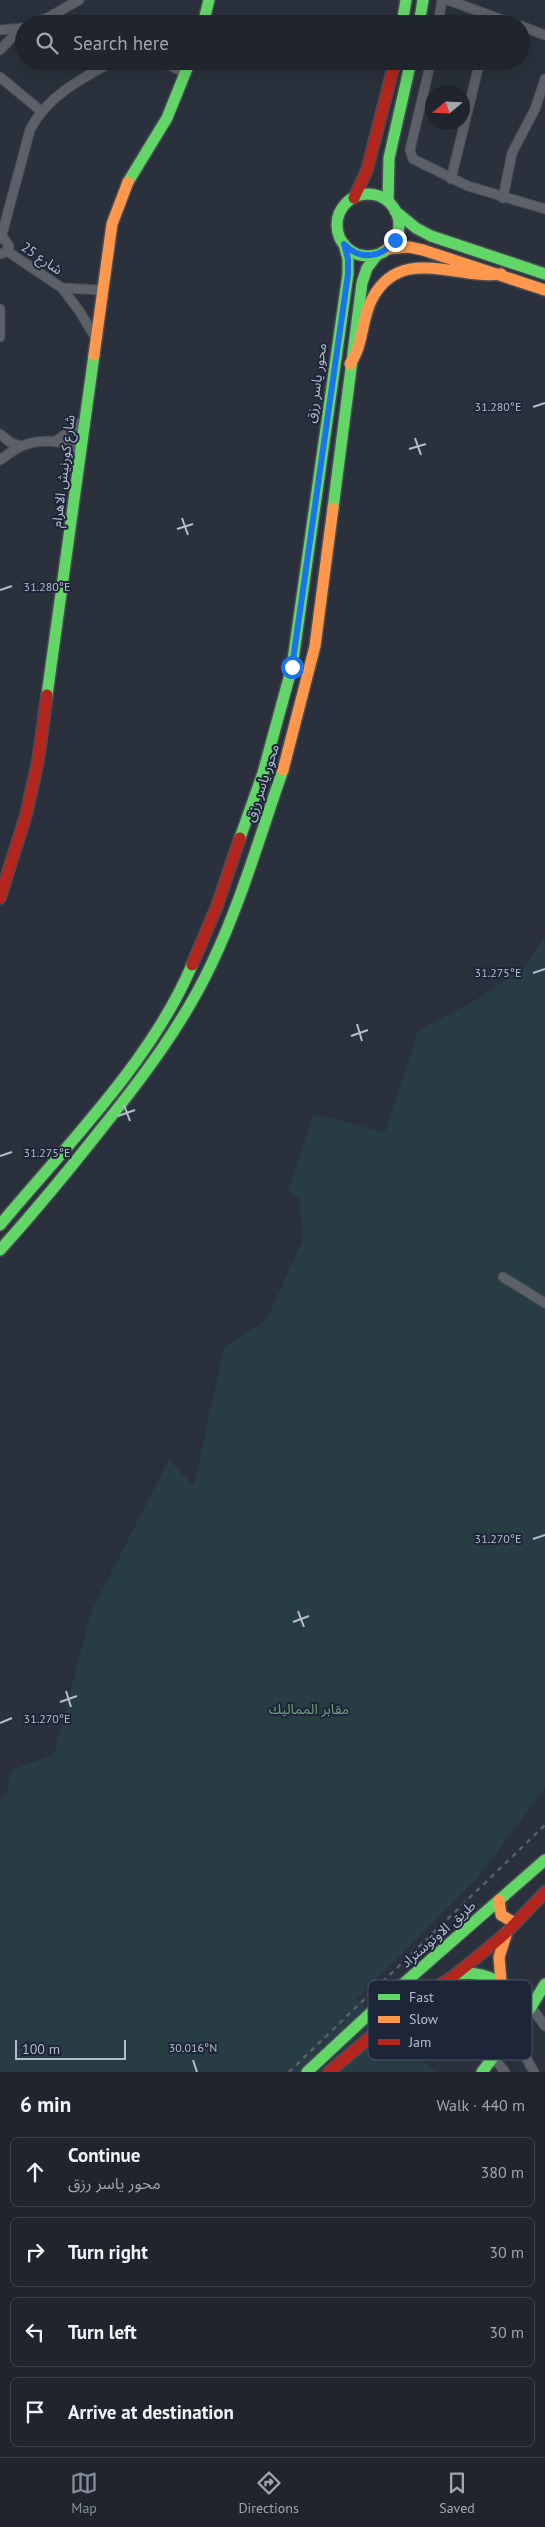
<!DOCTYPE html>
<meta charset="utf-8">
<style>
:root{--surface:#20252d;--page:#282d35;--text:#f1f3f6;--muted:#a2a5aa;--line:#3d4249;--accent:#858b9a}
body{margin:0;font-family:"PT Sans","Noto Sans Arabic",sans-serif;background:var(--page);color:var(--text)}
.compass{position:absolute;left:425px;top:85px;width:45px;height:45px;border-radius:50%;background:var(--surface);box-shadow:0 5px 20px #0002;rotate:251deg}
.scale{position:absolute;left:15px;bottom:12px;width:111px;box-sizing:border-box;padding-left:5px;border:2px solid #b5bccd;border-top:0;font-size:14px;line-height:18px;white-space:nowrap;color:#b5bccd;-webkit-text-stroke:4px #1d2638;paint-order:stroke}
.stop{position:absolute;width:15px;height:15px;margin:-11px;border:4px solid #1a73e8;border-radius:50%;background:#fff}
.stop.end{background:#1a73e8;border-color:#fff;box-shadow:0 1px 5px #0008}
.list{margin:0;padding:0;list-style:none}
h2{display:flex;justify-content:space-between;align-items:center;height:65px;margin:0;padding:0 20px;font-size:21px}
h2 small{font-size:16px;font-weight:400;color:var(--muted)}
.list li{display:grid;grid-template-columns:32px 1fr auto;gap:15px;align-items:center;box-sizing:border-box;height:70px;margin:0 10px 10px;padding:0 10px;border:1px solid var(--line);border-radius:8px}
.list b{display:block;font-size:19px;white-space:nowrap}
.list p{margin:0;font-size:16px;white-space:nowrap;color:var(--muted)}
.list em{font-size:16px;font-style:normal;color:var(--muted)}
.icon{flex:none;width:28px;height:28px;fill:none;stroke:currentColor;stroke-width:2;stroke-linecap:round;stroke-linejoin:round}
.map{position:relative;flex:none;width:545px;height:2072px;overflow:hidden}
.search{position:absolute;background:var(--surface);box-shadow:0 5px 20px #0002;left:15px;right:15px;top:15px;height:55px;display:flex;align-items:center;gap:12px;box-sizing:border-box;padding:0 18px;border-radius:28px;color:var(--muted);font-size:19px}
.sheet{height:385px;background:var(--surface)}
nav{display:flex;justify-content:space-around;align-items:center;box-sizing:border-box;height:70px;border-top:1px solid var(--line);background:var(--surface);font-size:14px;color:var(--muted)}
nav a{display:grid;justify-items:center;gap:2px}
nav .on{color:var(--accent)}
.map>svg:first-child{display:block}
.green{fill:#273c43}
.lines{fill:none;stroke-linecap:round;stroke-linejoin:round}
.street-casing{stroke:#474c54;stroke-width:11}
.fast-casing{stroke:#474c54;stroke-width:14}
.slow-casing{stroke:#474c54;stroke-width:14}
.jam-casing{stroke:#474c54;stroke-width:14}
.street{stroke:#5b6069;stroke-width:9}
.fast{stroke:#63d668;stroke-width:11}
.slow{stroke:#ff974d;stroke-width:11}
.jam{stroke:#b3261e;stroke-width:11}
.rail{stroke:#5a5e67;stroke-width:2.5;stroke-dasharray:5 5;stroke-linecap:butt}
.route{stroke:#1a73e8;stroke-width:6}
.ticks{fill:none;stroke:#b5bccd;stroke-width:2}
.labels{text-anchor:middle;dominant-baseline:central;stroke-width:4;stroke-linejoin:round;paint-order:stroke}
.street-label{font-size:14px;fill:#b5bccd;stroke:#1d2638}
.park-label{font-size:14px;fill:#6aa07a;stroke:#1d2638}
.key{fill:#1d2638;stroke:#4b5365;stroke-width:1}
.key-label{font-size:14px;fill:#b5bccd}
.ticks-label{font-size:12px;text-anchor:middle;fill:#b5bccd;stroke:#1d2638;stroke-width:4;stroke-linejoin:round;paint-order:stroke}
</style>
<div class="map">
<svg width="545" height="2072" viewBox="0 0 545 2072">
<rect width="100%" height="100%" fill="#2b313c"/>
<g class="green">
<polygon points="545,937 545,1788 477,1879 357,1999 436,2072 0,2072 0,1799 6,1793 12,1770 54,1754 91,1612 169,1460 194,1486 224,1347 266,1321 303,1239 299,1199 288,1191 314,1114 385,1132 418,1031 471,1003 524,968"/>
<polygon points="476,1977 498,1992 459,2030 436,2007"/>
</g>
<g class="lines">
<defs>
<g id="street">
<polyline points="448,0 514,24"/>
<polyline points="32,24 49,17 79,0"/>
<polyline points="438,24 442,0"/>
<polyline points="521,26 545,35"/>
<polyline points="0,30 22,28"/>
<polyline points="0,50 21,28"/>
<polyline points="162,61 186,74"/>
<polyline points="431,61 410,150 413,159 468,186 545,209"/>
<polyline points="0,77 41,111"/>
<polyline points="451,179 480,61"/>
<polyline points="503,198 512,153 535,109 545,79"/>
<polyline points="0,238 5,240 9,246 6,252 0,254"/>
<path d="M1 238 30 130C46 97 82 78 114 61"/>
<polyline points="7,251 62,288 80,312 95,337"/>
<polyline points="62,288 102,290"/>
<polyline points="0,309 0,337"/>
<polyline points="0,434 11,443 21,446"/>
<polyline points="56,441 85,420"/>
<path d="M0 460C6 456 13 450 20 447 35 439 68 438 81 452"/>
<polyline points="503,1277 545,1303"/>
<polyline points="531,2007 545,2026"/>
<polyline points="511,2031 534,2072"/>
<polyline points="493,2057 505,2072"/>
</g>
<g id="fast">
<polyline points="203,24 209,0"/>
<polyline points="402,24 406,0"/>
<polyline points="419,24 423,0"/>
<polyline points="128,182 167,118 190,61"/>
<circle cx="368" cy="225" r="31"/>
<polyline points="388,201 389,158 411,61"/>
<polyline points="395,211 416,228 431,236 545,274"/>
<polyline points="333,508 362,283 367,268 377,255"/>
<polyline points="47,695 94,355"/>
<polyline points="240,838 263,773 292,667 348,274 348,259 344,244"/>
<path d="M0 1225C66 1146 152 1060 192 965"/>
<path d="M0 1250C36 1210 69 1170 102 1128 143 1077 183 1024 211 965 241 903 260 835 283 770"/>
<path d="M457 1974C489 1969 508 1987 531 2007"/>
<polyline points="307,2072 379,2005 545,1860"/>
<polyline points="482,2072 531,2007 545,1984"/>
</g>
<g id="slow">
<polyline points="387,249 409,247 423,250 545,290"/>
<polyline points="94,355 112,224 128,182"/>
<path d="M350 364C364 344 361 320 372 299 401 244 457 280 501 274"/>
<polyline points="283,770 315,646 333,508"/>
<polyline points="499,1900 501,1915 515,1923"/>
<polyline points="501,1981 499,1957 507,1932"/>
</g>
<g id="jam">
<polyline points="354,198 367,170 395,61"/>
<polyline points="0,898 26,815 38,761 47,695"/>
<polyline points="192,965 217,906 240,838"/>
<polyline points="329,2072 395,2016 455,1975 487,1949 507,1932 545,1892"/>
</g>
</defs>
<use href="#street" class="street-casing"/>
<use href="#fast" class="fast-casing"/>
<use href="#slow" class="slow-casing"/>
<use href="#jam" class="jam-casing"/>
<use href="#street" class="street"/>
<use href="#fast" class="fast"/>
<use href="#slow" class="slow"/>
<use href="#jam" class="jam"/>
<polyline class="rail" points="289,2072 545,1825"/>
</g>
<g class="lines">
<path class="route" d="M292 667 348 274V259L344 244C360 261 382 258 395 240"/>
</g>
<path class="ticks" d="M533 407 545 403M415 438 421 455M409 449 426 444M182 518 188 535M177 529 193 524M0 590 12 586M533 973 545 969M357 1024 362 1041M351 1036 368 1030M124 1105 130 1121M118 1116 135 1110M0 1156 12 1152M533 1539 545 1535M298 1611 304 1627M293 1622 309 1616M66 1691 71 1707M60 1702 77 1696M0 1723 12 1718M193 2060 197 2072"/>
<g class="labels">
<g class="street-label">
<text transform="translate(42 258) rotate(34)">شارع 25</text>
<text transform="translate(316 383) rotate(-82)">محور ياسر رزق</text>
<text transform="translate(63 471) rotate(-83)">شارع كورنيش الاهرام</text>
<text transform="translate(262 783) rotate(-72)">محور ياسر رزق</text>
<text transform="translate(438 1934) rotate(-41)">طريق الاوتوستراد</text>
</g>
<g class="park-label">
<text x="309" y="1709">مقابر المماليك</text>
</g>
</g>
<rect x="368" y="1980" width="164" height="80" rx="8" class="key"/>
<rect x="378" y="1994" width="22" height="6" fill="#63d668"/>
<rect x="378" y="2016" width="22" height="7" fill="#ff974d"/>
<rect x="378" y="2039" width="22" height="6" fill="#b3261e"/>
<g class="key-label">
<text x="409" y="2002">Fast</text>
<text x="409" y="2024">Slow</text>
<text x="409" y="2047">Jam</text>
</g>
<g class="ticks-label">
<text x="498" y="411">31.280°E</text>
<text x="47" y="591">31.280°E</text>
<text x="498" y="977">31.275°E</text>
<text x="47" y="1157">31.275°E</text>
<text x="498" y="1543">31.270°E</text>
<text x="47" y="1723">31.270°E</text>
<text x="193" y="2052">30.016°N</text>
</g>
</svg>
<svg class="compass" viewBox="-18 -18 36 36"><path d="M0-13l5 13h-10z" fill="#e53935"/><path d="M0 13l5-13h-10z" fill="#a2a5aa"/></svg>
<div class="scale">100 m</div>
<div class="stop" style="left:292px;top:667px"></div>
<div class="stop end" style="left:395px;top:240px"></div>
<div class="search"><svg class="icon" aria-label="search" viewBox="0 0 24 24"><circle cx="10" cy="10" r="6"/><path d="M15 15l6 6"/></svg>Search here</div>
</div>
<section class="sheet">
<h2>6 min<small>Walk · 440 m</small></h2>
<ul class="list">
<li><svg class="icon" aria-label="ahead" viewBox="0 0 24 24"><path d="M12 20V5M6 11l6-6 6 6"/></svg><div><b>Continue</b><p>محور ياسر رزق</p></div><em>380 m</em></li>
<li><svg class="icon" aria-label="right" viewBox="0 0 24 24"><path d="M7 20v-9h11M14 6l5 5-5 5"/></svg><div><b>Turn right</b></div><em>30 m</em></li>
<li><svg class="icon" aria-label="left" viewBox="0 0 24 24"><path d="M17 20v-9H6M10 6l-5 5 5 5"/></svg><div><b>Turn left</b></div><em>30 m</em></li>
<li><svg class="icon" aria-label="arrive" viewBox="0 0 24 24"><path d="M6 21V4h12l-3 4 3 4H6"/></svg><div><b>Arrive at destination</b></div></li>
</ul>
</section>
<nav>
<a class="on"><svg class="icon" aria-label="map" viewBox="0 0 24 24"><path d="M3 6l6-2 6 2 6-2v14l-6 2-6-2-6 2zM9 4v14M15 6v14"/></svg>Map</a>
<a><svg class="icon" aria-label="directions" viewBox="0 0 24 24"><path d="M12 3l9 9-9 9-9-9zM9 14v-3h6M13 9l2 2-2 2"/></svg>Directions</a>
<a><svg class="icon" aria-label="saved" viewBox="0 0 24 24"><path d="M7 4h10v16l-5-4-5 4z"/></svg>Saved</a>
</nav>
